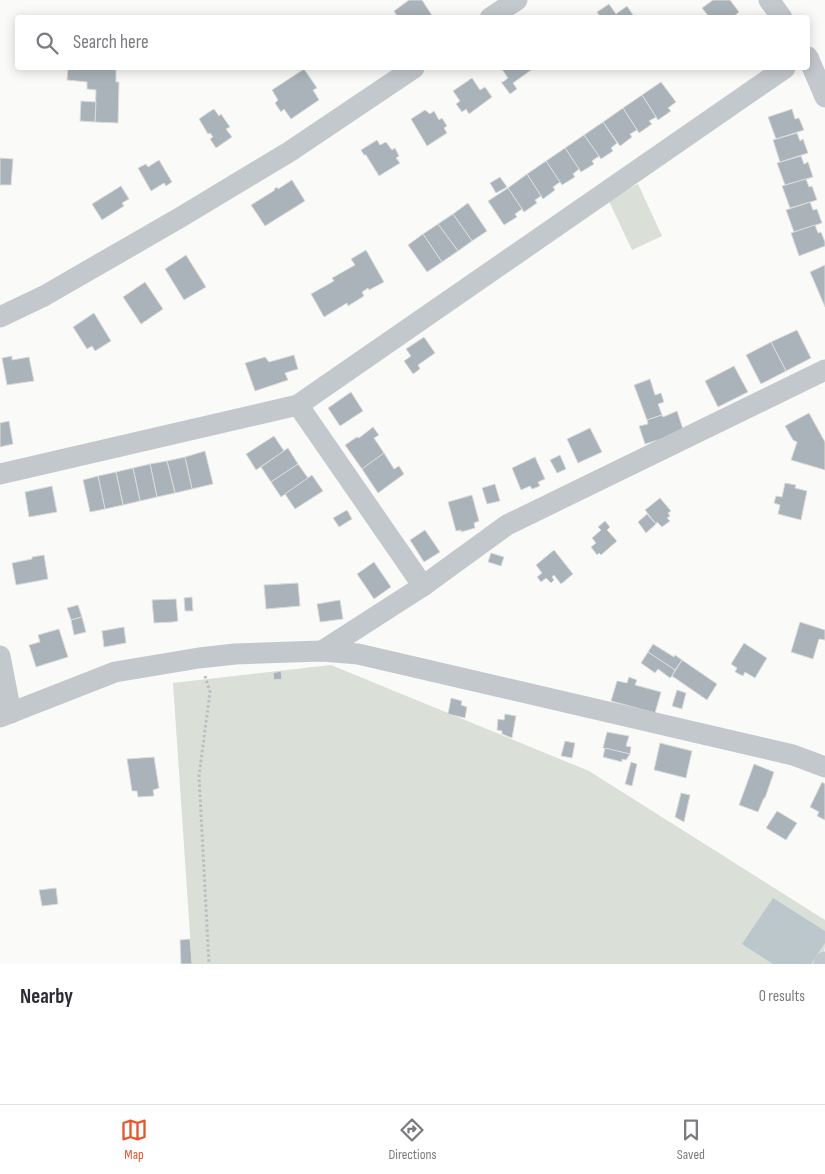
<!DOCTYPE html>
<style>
:root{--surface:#fff;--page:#f2f2f3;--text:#2b2b33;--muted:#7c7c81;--line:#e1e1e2;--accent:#e4572e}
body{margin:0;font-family:"Sofia Sans Condensed",sans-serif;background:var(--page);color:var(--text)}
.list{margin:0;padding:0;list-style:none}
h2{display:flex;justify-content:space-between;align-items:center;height:65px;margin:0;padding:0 20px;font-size:21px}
h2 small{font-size:16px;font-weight:400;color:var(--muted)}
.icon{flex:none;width:28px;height:28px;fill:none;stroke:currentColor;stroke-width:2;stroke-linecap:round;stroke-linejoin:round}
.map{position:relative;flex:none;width:825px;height:964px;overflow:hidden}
.search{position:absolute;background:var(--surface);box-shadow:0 2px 12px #0003;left:15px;right:15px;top:15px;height:55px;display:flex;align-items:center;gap:12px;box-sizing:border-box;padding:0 18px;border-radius:5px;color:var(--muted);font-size:19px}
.sheet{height:140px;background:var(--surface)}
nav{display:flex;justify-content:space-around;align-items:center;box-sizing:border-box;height:70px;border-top:1px solid var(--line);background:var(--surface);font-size:14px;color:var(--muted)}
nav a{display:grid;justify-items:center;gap:2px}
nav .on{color:var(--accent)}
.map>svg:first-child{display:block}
.green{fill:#dadfd7}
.water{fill:#bbc7cb}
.building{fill:#aab3b9;stroke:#dcdcda}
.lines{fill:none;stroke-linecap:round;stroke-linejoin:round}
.path{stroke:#bbbfc2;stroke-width:3;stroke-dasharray:2.5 2.5;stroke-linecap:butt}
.minor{stroke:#c3c8cc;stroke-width:21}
</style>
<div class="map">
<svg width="825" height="964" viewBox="0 0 825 964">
<rect width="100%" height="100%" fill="#fafaf8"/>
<g class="green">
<polygon points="638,184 662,236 632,250 608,199"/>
<polygon points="331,665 589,771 825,920 825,947 822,964 192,964 173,683"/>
</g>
<polygon class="water" points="773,898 825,931 825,943 811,964 773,964 742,944"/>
<g class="building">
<polygon points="409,0 422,0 433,17 431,18 398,18 394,11"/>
<polygon points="713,0 730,0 739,12 732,18 710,18 702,8"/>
<polygon points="609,4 616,14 627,6 635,18 601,18 597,12"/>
<polygon points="68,68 116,68 116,82 119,82 118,123 95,122 96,90 87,89 87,82 67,80"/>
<polygon points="501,68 534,68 513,83 517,89 510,94 501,82 503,82 508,78"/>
<polygon points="304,69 317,88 313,90 319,100 291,119 284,109 281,112 275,103 278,100 272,90"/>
<polygon points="472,78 480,90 485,87 492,97 469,114 466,109 462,112 456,104 460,101 453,91"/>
<polygon points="661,82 676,102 668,108 671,111 658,120 642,95"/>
<polygon points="642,95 656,117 649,121 652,124 639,133 623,108"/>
<polygon points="81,101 96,102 95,122 80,121"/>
<polygon points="623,108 637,130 630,134 632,137 620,146 603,122"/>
<polygon points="214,109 219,116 221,114 230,127 226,129 232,137 216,148 210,139 213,137 210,133 208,134 199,119 209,112"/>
<polygon points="792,109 795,119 799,118 804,130 776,139 768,117"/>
<polygon points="425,110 430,114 434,111 439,120 442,118 447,126 444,128 447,133 427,146 411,119"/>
<polygon points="603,122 617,143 611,148 613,151 601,159 584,135"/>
<polygon points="797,133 800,141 803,139 808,153 780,162 773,140"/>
<polygon points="584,135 599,156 592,161 594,164 581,172 565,148"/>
<polygon points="377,140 380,145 386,142 392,150 395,148 399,156 396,158 400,163 379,176 366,155 364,155 361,150"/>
<polygon points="565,148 579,169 573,174 575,177 562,185 546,161"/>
<polygon points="801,156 804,164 808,162 813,177 785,185 777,163"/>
<polygon points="0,158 13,159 11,185 0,185"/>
<polygon points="159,160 172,182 166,186 164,183 151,191 138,168 146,164 148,167"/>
<polygon points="546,161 560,182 553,187 555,190 543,199 527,174"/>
<polygon points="527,174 541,196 535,200 537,203 524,212 508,188"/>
<polygon points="500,177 507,187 496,193 490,183"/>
<polygon points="806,179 809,187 812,186 817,200 790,208 782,186"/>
<polygon points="292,180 305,201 265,226 251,205 275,190 274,189 277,187 278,189"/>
<polygon points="121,186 129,199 122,203 124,206 102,220 92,204"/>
<polygon points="508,188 522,209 515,214 517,217 504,225 488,201"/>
<polygon points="810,202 813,210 817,209 822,223 794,232 786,210"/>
<polygon points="468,203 487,231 472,241 453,214"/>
<polygon points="453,214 472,241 458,251 438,224"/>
<polygon points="438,224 458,251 442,262 423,234"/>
<polygon points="815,225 818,233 821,232 825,242 825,246 799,256 791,233"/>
<polygon points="423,234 442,262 427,272 408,245"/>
<polygon points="366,250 384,282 369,290 368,288 362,292 364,296 348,306 347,303 324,317 311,294 334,281 332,278 355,265 351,259"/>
<polygon points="186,255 206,287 184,300 165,269"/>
<polygon points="825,265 825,307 810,272"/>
<polygon points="145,282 163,309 141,324 123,297"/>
<polygon points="94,313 111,341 95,351 92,346 87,349 73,327"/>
<polygon points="797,330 811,358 786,371 771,342"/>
<polygon points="424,337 435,353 418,365 420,369 413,374 404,361 411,356 406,349"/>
<polygon points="771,342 786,371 761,384 746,355"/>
<polygon points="294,355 298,369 285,373 288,380 255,391 245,363 265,357 269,362"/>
<polygon points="12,356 12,360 29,357 34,381 7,385 2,358"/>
<polygon points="734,366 748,392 718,407 705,381"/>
<polygon points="650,379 655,395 661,393 664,402 658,404 662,415 647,420 634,385"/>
<polygon points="351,392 363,411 340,426 328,408"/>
<polygon points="677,411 684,432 645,444 639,426 648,424 647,420 662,415 663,417"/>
<polygon points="809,413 825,442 825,470 791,460 797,442 793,440 785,426"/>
<polygon points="9,421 13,444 0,447 0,423"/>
<polygon points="373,427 379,435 374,438 384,453 362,469 345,445 357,437 359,438"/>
<polygon points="590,428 602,452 578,463 567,439"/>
<polygon points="274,436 284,451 256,470 246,454"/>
<polygon points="288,448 298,464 271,482 261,467"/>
<polygon points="205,451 213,484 192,489 185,457"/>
<polygon points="384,453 394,469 399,466 404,474 378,493 362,469"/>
<polygon points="560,455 566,469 557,473 550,460"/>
<polygon points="185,457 192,489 175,493 167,461"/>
<polygon points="535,457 545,479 538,482 540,486 532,489 530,486 521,490 512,468"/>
<polygon points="167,461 175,493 157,497 150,464"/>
<polygon points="150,464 157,497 140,501 133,468"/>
<polygon points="298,464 308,478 281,497 271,482"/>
<polygon points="133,468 140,501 123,505 116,472"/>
<polygon points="116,472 123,505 105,509 98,476"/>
<polygon points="312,475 323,491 295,509 285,494"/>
<polygon points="98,476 105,509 90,512 83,480"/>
<polygon points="785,483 796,485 795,488 807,491 801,520 778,514 780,505 774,503 776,496 782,497"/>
<polygon points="495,484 500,501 487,504 482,488"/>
<polygon points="52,486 57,512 29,517 25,492"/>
<polygon points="472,495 479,521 474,523 475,528 461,532 461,530 456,531 448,502"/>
<polygon points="660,498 671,511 668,513 670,516 667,518 670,521 662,527 657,522 656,524 645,510"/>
<polygon points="347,510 352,519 339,527 333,518"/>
<polygon points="647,514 656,524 646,533 638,522"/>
<polygon points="605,521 610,527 607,530 617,541 601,555 599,553 597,555 591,547 596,543 592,538 601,530 598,527"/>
<polygon points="425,530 440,552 424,562 410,540"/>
<polygon points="554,550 573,574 561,584 554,575 552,577 554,580 551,583 546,578 541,582 537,577 542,573 536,565"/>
<polygon points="491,553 504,557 501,566 488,562"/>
<polygon points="44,555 48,579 16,585 12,563 32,559 32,557"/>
<polygon points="374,562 391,587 374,599 357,574"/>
<polygon points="298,583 300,606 266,609 264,585"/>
<polygon points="192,597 193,611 185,611 184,598"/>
<polygon points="176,599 178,621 173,622 154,623 152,600"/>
<polygon points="340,600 343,619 320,622 317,604"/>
<polygon points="78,605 82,617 71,620 67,608"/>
<polygon points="82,617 86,632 74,635 71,620"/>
<polygon points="800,622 825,630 825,640 819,639 813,659 791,652"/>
<polygon points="124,627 126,643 104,647 102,631"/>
<polygon points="59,629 68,657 36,667 29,645 40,642 38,635"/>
<polygon points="744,643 767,658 755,678 745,672 743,676 735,672 737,668 731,664"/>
<polygon points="653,644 674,657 675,655 682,660 675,670 648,652"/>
<polygon points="648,652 675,670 672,676 670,678 658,669 655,673 641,663"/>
<polygon points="682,660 717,684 707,700 672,676"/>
<polygon points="281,671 282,679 274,680 273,673"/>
<polygon points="629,677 637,680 635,685 661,692 655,713 611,701 617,681 627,683"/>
<polygon points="677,690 686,693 682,709 672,706"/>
<polygon points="451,698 462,701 461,705 467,707 465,718 448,714"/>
<polygon points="505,714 516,716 512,738 502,734 502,731 497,730 498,719 504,720"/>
<polygon points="607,732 629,736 626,746 631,747 630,754 603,748"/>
<polygon points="565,741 575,743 572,758 561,756"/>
<polygon points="660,743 692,751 686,778 654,770"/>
<polygon points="605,748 630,754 626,760 622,759 622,762 603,757"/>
<polygon points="154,757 159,788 153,790 154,796 138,797 137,791 132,791 127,759"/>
<polygon points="631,762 637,764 632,786 625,784"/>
<polygon points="754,764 774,772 765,798 764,798 763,800 758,812 739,805"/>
<polygon points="822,782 825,784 825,820 817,816 819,812 810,807"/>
<polygon points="681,793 690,795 684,822 675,817"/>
<polygon points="777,811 797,823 786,840 766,828"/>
<polygon points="56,888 58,904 42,906 39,890"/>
<polygon points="190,939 192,964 181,964 180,940"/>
</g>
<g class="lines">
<polyline class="path" points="205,676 210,692 199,776 209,964"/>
<g class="minor">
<polyline points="769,0 782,18"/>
<polyline points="490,18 517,0"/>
<polyline points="808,57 825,97"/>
<polyline points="0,317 44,296 181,217 289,152 414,68"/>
<polyline points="298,405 423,586"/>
<polyline points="0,474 298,405 785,68"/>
<polyline points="322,651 423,586 507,525 825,370"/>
<polyline points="0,656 11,713"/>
<polyline points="0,717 115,672 199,658 235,654 322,651 358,654 793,755 825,767"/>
<polyline points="824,964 825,962"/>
</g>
</g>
</svg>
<div class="search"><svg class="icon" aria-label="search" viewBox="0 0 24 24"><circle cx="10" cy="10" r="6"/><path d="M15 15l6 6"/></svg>Search here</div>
</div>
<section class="sheet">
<h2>Nearby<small>0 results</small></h2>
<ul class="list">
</ul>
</section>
<nav>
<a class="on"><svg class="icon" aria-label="map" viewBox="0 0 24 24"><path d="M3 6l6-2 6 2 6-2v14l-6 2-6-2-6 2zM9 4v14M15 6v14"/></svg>Map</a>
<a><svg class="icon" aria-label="directions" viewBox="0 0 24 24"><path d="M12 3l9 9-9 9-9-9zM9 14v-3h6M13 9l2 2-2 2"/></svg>Directions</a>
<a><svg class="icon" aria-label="saved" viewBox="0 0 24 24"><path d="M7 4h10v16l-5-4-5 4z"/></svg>Saved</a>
</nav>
